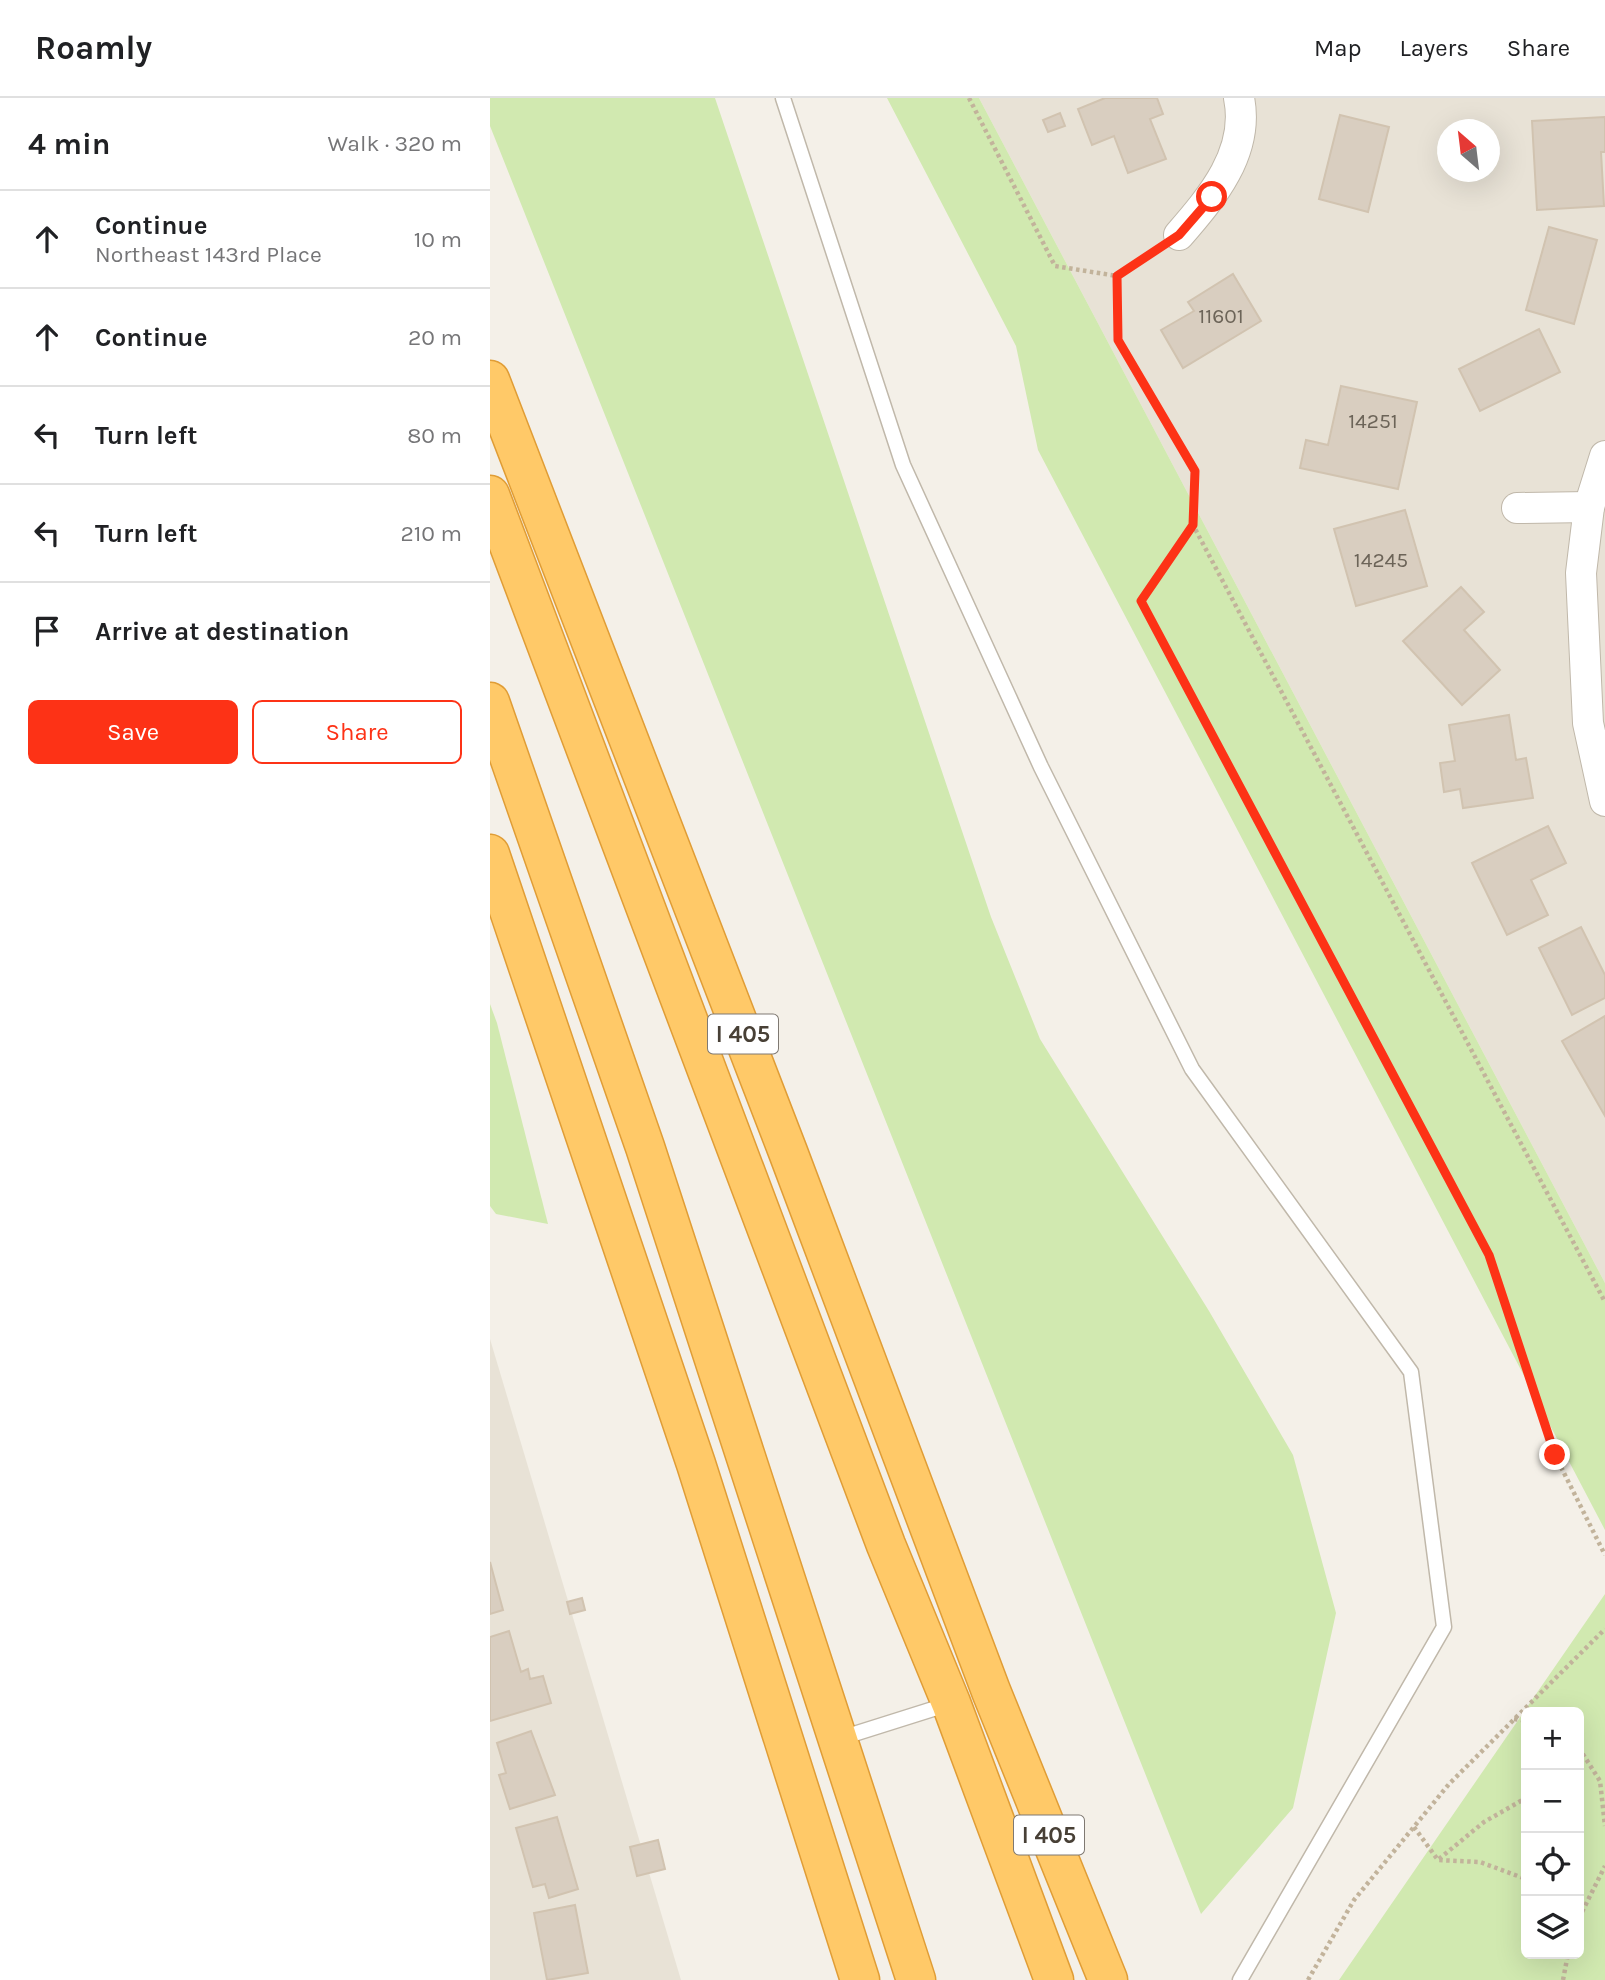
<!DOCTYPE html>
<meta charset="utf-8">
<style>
:root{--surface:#fff;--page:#f2f2f2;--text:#202124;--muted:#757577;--line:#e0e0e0;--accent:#fd3216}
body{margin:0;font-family:Karla,sans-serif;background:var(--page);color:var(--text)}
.controls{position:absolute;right:21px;bottom:21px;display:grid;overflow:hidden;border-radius:10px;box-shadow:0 7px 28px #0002}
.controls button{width:63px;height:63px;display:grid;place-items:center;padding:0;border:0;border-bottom:2px solid var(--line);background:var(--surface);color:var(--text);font:35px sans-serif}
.compass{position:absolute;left:947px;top:21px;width:63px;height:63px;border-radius:50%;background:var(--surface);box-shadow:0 7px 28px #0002;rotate:332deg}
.stop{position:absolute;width:21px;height:21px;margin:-16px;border:5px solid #fd3216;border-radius:50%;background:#fff}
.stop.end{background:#fd3216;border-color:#fff;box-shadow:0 2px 7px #0008}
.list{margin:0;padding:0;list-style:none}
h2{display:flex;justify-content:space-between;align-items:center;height:91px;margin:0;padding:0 28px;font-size:30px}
h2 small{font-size:23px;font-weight:400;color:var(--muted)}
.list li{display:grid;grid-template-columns:46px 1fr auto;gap:21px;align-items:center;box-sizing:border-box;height:98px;padding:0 28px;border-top:2px solid var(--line)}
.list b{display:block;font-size:26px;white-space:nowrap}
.list p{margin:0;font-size:23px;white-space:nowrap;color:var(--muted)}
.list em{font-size:23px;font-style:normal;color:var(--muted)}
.actions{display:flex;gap:14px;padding:21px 28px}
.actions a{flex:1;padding:16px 0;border:2px solid var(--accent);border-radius:10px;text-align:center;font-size:24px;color:var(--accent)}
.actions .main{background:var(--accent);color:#fff}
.icon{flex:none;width:38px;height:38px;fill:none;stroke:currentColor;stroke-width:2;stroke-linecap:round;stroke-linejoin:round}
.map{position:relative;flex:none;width:1115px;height:1882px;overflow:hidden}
header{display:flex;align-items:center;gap:42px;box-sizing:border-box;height:98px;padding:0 35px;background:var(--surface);border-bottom:2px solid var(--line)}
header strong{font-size:33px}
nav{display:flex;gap:38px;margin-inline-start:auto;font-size:24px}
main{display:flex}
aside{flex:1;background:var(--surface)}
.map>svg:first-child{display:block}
.residential{fill:#e8e2d6;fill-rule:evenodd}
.green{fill:#d1e9b0;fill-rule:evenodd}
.building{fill:#d9cec0;stroke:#d1c3b0;stroke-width:2}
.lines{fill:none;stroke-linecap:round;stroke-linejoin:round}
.service-casing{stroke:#c0b8aa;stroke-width:17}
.minor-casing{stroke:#c0b8aa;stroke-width:32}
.motorway-casing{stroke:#e09d36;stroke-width:41}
.path{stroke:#c2b39b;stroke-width:4.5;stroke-dasharray:3.5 3.5;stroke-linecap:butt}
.service{stroke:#fff;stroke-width:14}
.minor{stroke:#fff;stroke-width:30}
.motorway{stroke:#ffc968;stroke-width:38}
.route{stroke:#fd3216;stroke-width:9}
.labels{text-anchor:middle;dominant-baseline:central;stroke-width:5;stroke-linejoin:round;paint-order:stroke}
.number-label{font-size:21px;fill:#6c6458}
.shield{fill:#fff;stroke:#7f7972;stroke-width:2}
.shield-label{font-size:23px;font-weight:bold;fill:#484036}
</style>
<header>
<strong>Roamly</strong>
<nav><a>Map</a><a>Layers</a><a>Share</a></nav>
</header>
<main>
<aside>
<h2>4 min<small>Walk · 320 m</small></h2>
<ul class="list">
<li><svg class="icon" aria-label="ahead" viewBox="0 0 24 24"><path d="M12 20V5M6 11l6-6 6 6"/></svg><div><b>Continue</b><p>Northeast 143rd Place</p></div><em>10 m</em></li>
<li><svg class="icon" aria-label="ahead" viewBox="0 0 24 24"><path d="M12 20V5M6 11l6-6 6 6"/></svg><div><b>Continue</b></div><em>20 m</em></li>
<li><svg class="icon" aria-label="left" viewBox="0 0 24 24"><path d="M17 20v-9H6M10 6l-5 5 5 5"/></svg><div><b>Turn left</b></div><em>80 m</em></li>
<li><svg class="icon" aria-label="left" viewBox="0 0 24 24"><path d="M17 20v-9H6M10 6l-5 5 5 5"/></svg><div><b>Turn left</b></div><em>210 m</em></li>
<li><svg class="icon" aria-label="arrive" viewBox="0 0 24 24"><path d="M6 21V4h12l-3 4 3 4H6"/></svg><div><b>Arrive at destination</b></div></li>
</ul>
<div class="actions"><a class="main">Save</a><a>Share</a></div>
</aside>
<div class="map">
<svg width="1115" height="1882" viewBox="0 0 1115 1882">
<rect width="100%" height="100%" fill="#f4f0e8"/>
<g class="residential">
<path d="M489 0H1115V1185ZM958 32H1000V74H958Z"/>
<polygon points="0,1241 191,1882 0,1882"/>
</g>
<g class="green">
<polygon points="0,0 225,0 501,819 550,941 719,1213 803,1357 846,1515 803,1710 711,1816 0,28"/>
<polygon points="397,0 489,0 1115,1185 1115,1432 548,352 526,248"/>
<polygon points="0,906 7,925 58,1126 6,1116 0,1108"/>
<path d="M1115 1496V1882H849ZM1089 1614V1856H1036V1614Z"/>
</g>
<g class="building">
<polygon points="615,0 667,0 673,16 660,21 676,61 638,75 624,38 602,47 588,11"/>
<polygon points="570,15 575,28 558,34 553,22"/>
<polygon points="850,17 899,29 878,114 829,101"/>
<polygon points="1115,19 1115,54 1111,54 1114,108 1047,112 1042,23"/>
<polygon points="1059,129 1107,142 1084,226 1036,212"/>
<polygon points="743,176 771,223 693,270 671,232 704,213 698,204"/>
<polygon points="1049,231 1070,274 990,313 969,271"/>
<polygon points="851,288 927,304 908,391 810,370 816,342 838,347"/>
<polygon points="915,412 937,488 866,508 844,431"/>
<polygon points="971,489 994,514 974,532 1010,572 972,607 913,543"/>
<polygon points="1019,617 1026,662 1036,660 1043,700 973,710 970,691 954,694 950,665 965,663 959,627"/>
<polygon points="1058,728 1076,765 1041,782 1058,817 1017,837 982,765"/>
<polygon points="1091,829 1115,877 1115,900 1082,917 1049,850"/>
<polygon points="1115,918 1115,1018 1072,943"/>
<polygon points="0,1464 13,1512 0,1516"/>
<polygon points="92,1500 95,1512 80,1516 77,1504"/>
<polygon points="19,1533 31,1574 38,1571 40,1581 53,1578 61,1605 0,1623 0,1539"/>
<polygon points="41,1633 65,1697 20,1711 9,1677 16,1675 7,1645"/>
<polygon points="67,1719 88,1791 59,1800 55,1786 43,1789 26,1730"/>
<polygon points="168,1742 175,1771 147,1778 140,1749"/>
<polygon points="85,1807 98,1875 57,1882 44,1815"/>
</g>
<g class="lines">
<defs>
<g id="service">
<polyline points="293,0 413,367 551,669 702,971 921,1274 954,1529 750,1882"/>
<polyline points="348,1641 459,1606"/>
</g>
<g id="minor">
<path d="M689 137C722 99 760 54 749 0"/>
<polyline points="1115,358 1099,409 1091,475 1098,625 1115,703"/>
<polyline points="1027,410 1099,409"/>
</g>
<g id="motorway">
<polyline points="0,282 298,1054 501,1593 618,1882"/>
<polyline points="0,397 396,1447 461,1605 564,1882"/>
<polyline points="0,604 155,1049 426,1882"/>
<polyline points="0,756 206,1366 370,1882"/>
</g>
</defs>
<use href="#service" class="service-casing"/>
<use href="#minor" class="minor-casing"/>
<use href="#motorway" class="motorway-casing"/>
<g class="path">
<polyline points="479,0 565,168 627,178"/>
<polyline points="666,152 627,178 628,242 705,373 703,427 1115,1204"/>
<polyline points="703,427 651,503 999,1157 1065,1357 1115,1457"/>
<polyline points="1024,1621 1036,1623"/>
<polyline points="1089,1650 1110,1683 1115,1728"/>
<polyline points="924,1729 948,1762 990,1764 1036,1781"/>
<polyline points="949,1761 994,1724 1036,1700"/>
<polyline points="1089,1820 1115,1768"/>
<polyline points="818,1882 864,1802 959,1686 1115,1531"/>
<polyline points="1073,1882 1078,1856"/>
</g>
<use href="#service" class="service"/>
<use href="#minor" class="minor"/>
<use href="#motorway" class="motorway"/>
</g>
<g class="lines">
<polyline class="route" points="722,99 689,137 627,178 628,242 705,373 703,427 651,503 999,1157 1065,1357"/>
</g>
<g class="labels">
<g class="number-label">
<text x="731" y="218">11601</text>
<text x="883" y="323">14251</text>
<text x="891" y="462">14245</text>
</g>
<g class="shield">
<rect x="218" y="916.5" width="70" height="39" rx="5"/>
<rect x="524" y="1717.5" width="70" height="39" rx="5"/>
</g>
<g class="shield-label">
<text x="253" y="936">I 405</text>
<text x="559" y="1737">I 405</text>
</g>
</g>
</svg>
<div class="controls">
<button>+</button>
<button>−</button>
<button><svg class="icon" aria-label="locate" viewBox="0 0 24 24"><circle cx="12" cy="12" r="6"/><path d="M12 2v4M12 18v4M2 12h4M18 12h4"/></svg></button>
<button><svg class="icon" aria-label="layers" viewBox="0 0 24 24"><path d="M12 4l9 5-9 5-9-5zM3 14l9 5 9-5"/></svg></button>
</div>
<svg class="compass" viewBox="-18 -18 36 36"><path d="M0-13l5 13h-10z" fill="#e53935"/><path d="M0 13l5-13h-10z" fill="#757577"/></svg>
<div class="stop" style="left:722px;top:99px"></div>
<div class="stop end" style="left:1065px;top:1357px"></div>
</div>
</main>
